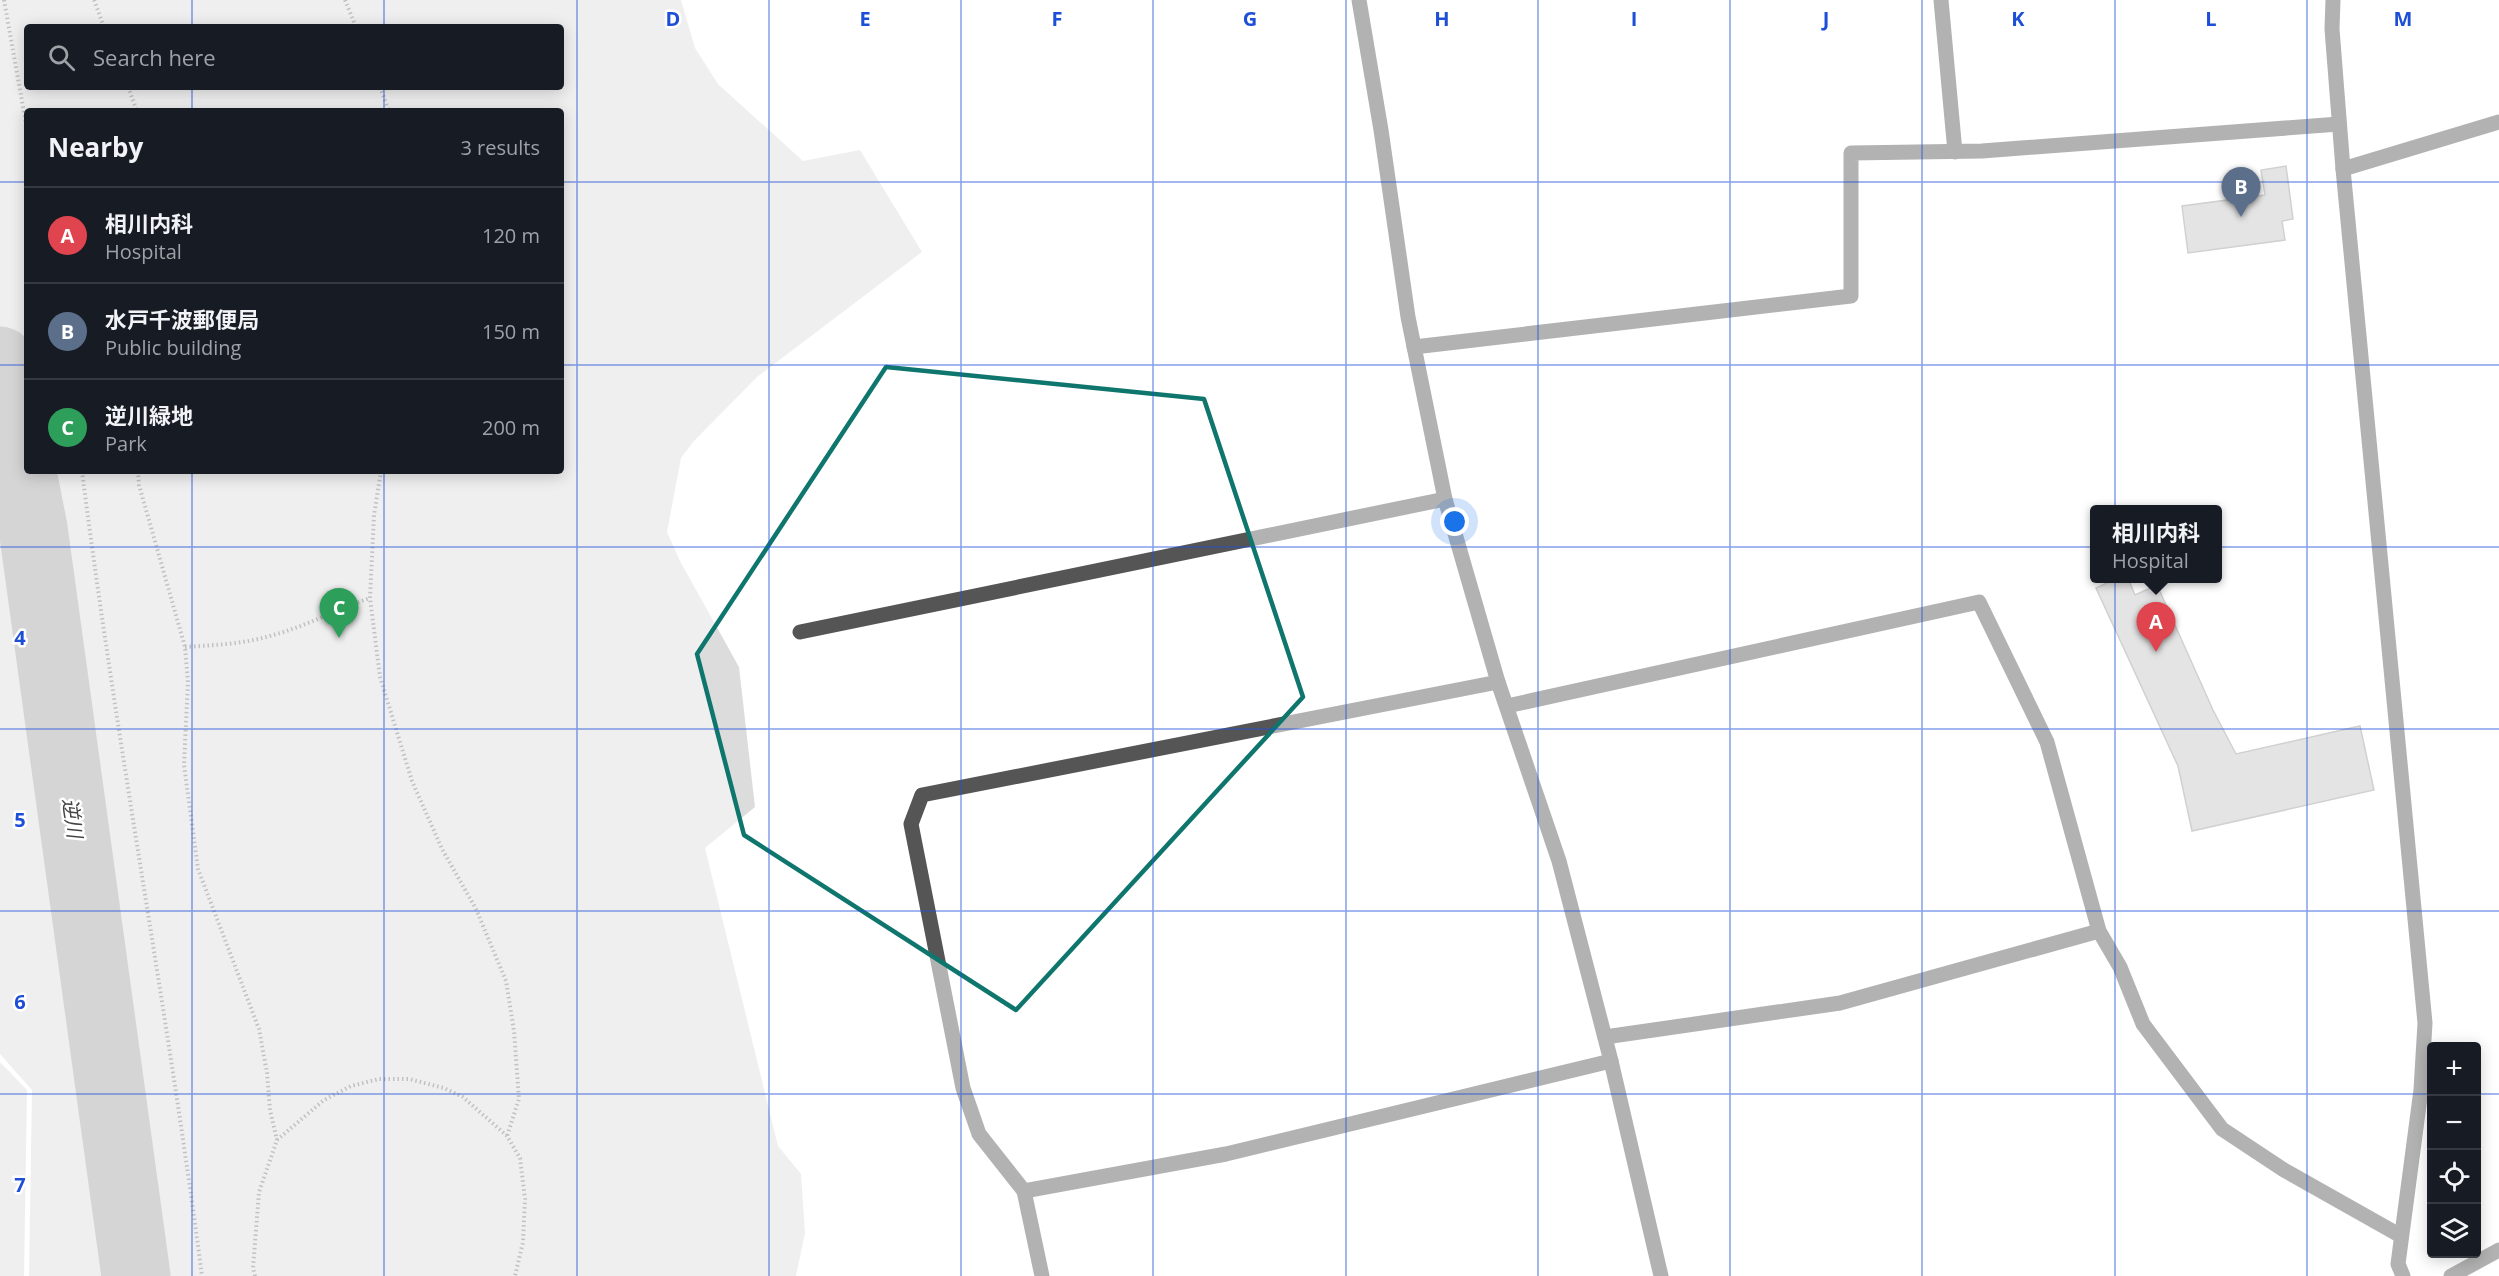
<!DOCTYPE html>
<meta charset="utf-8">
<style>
:root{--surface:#171b24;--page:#242831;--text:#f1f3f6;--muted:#9ea1a6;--line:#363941;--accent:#858687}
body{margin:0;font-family:"Open Sans","Noto Sans JP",sans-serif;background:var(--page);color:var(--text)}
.controls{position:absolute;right:18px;bottom:18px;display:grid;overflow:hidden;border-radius:6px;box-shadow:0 3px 15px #0003}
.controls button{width:54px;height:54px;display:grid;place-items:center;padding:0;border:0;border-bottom:2px solid var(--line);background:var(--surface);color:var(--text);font:30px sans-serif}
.you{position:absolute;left:1455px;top:522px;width:21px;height:21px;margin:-15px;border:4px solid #fff;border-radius:50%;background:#1a73e8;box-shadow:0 0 0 9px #1a73e833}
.badge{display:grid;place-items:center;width:39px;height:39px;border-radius:50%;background:var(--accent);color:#fff;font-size:20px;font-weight:700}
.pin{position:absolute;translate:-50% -50px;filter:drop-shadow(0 2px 3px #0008)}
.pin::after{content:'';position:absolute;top:32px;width:21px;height:18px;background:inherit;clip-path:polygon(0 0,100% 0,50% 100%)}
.popup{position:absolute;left:2090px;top:505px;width:132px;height:78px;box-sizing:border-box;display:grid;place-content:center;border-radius:6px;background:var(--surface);filter:drop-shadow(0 2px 4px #0005);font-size:20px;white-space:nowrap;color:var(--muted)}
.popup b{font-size:22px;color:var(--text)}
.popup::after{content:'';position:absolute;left:50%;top:100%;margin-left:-12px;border:12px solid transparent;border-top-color:var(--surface)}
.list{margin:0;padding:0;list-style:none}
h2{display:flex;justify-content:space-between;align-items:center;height:78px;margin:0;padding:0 24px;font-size:26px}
h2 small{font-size:20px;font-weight:400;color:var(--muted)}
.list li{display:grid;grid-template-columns:39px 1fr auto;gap:18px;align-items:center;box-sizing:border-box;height:96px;padding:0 24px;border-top:2px solid var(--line)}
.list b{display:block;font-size:22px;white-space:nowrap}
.list p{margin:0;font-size:20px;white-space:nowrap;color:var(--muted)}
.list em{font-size:20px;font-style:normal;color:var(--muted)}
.icon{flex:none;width:33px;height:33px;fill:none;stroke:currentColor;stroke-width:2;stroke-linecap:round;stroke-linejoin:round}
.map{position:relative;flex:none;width:2499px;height:1276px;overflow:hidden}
.search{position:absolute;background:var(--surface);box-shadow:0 3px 15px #0003;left:24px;top:24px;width:540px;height:66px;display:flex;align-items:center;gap:15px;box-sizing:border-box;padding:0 21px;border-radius:6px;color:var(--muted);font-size:22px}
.panel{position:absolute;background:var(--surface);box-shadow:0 3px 15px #0003;left:24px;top:108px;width:540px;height:366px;border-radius:6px}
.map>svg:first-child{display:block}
.green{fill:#dcdcdc;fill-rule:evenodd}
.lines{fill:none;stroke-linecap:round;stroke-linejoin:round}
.river{stroke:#a3a3a3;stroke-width:69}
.building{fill:#c4c4c4;stroke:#999;stroke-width:1.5}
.path{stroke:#777;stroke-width:4;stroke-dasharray:1.5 3;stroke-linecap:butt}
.minor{stroke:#555;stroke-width:15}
.marked{fill:none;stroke:#0f766e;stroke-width:4.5;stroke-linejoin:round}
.grid{fill:none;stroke:#1d4ed8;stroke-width:1.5;stroke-opacity:0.55}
.labels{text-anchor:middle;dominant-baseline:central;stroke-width:5;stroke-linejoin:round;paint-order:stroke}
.water-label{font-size:20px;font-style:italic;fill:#444;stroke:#fff}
.grid-label{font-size:20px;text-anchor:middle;font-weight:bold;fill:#1d4ed8;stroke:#fff;stroke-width:5;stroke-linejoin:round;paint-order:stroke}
</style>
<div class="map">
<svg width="2499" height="1276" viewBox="0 0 2499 1276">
<rect width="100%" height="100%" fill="#fff"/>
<g class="green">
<path d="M0 0H681L695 48 718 84 803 161 860 150 922 252 757 377 694 441 681 458 667 532 680 561 739 667 755 807 705 848 778 1146 801 1174 805 1233 796 1276H29L32 1090 0 1054ZM27 27H561V87H27ZM27 111H561V471H27Z"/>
<polygon points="0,1062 27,1090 24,1276 0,1276"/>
</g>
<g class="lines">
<polyline class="river" points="0,361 33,528 136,1276"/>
</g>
<g class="building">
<polygon points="2286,166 2293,219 2282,221 2285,240 2188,253 2182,206 2265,195 2261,170"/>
<polygon points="2117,578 2128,578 2135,595 2157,585 2213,710 2236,754 2360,726 2374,790 2192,831 2178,766 2096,588"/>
</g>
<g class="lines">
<g class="path">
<polyline points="4,0 27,129"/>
<polyline points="94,0 104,27"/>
<polyline points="345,0 356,27"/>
<polyline points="128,87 137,111"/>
<polyline points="380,87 389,111"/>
<path d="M82 471C116 740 167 1007 202 1276"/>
<polyline points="138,471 139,485 185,647 188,682 184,765 198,869 259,1029 267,1073 270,1110 277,1140"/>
<polyline points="381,471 374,515 370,598 380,677 412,781 442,849 476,909 506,981 514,1031 519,1099 507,1136"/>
<path d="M185 647C215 645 245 644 273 635 307 626 337 609 370 598"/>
<polyline points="255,1276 253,1268 259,1192 277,1140 324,1100 351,1086 379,1079 409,1079 444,1088 463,1097 507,1136 520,1158 525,1199 523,1242 515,1276"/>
</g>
<g class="minor">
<polyline points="1359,0 1381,130 1408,317 1445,499 1498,682 1559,861 1611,1061 1661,1276"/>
<polyline points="1941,0 1955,152"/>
<polyline points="2333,0 2332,29 2343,169 2425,1023 2421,1090 2398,1264 2403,1276"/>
<polyline points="2343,169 2499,122"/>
<polyline points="1414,347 1851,296 1851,153 1982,151 2339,124"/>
<polyline points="800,632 1445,499"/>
<polyline points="1507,706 1979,602 2047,742 2099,931 2120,967 2143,1024 2222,1129 2284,1170 2401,1236"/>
<polyline points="1605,1037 1840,1003 2099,931"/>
<polyline points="1024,1191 1226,1154 1611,1061"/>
<polyline points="1042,1276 1024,1191 979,1134 963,1088 911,824 922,795 1498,682"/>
<polyline points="2451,1276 2499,1250"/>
</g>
</g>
<path d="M0 0H2499V1276H0ZM886 367 1204 399 1303 697 1016 1010 744 835 697 654Z" fill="#fff" fill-opacity=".55" fill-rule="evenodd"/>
<path class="marked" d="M886 367 1204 399 1303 697 1016 1010 744 835 697 654Z"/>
<path class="grid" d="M192 0V27M384 0V27M577 0V1276M769 0V1276M961 0V1276M1153 0V1276M1346 0V1276M1538 0V1276M1730 0V1276M1922 0V1276M2115 0V1276M2307 0V1276M192 87V111M384 87V111M0 182H27M561 182H2499M0 365H27M561 365H2499M192 471V1276M384 471V1276M0 547H2499M0 729H2499M0 911H2499M0 1094H2432M2476 1094H2499"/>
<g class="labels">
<g class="water-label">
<text transform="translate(73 818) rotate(82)">逆川</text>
</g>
</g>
<g class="grid-label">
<text x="673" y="26">D</text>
<text x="865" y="26">E</text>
<text x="1057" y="26">F</text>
<text x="1250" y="26">G</text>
<text x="1442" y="26">H</text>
<text x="1634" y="26">I</text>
<text x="1826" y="26">J</text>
<text x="2018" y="26">K</text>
<text x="2211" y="26">L</text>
<text x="2403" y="26">M</text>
<text x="20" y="645">4</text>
<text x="20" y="827">5</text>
<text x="20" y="1009">6</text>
<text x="20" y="1192">7</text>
</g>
</svg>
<div class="controls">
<button>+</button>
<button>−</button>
<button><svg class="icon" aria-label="locate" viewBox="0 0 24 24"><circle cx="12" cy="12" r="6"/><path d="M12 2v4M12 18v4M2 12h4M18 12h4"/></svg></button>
<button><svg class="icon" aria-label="layers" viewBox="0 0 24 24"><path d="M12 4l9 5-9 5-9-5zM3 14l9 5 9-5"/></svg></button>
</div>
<div class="you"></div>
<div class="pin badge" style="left:2156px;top:652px;background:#e0444e">A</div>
<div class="popup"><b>相川内科</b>Hospital</div>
<div class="pin badge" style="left:2241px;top:217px;background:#5c6f8a">B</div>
<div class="pin badge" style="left:339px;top:638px;background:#2e9e5b">C</div>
<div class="search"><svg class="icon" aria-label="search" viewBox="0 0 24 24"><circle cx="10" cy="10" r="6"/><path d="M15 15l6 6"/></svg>Search here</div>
<section class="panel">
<h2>Nearby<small>3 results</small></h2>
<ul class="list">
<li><span class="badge" style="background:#e0444e">A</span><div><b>相川内科</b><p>Hospital</p></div><em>120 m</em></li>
<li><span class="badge" style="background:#5c6f8a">B</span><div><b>水戸千波郵便局</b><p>Public building</p></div><em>150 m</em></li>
<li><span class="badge" style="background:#2e9e5b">C</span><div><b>逆川緑地</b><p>Park</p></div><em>200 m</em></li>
</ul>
</section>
</div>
